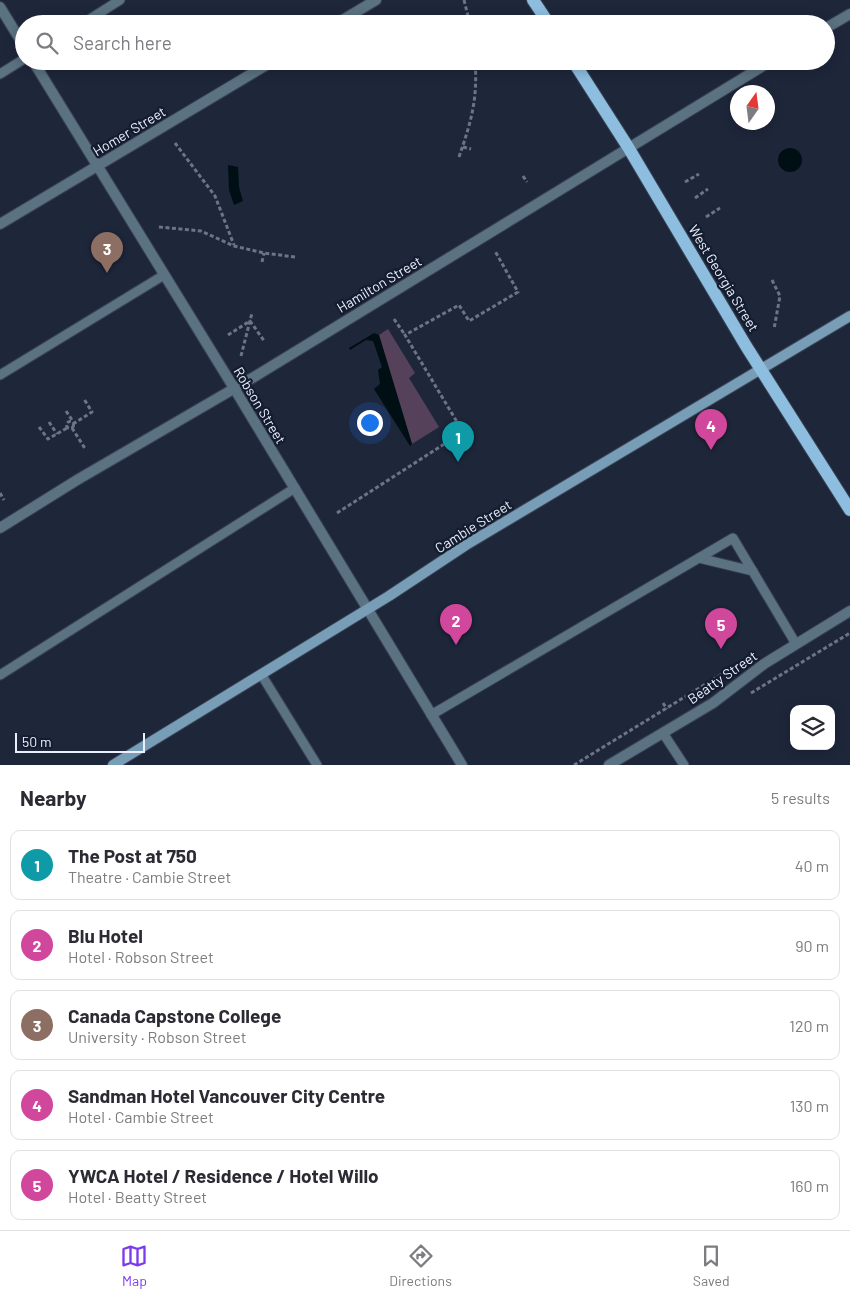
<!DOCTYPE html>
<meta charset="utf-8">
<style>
:root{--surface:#fff;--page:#f7f7f7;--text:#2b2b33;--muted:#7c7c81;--line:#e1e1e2;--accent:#7c3aed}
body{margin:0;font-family:Barlow,sans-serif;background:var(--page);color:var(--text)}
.controls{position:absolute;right:15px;bottom:15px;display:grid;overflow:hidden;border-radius:10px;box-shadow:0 2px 12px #0003}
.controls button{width:45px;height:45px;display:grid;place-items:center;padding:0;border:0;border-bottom:1px solid var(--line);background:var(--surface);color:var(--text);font:25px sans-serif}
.compass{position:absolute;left:730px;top:85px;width:45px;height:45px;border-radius:50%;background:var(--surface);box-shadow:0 2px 12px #0003;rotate:14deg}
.scale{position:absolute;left:15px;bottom:12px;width:130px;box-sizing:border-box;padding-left:5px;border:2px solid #e9effd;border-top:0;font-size:14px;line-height:18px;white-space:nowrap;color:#e9effd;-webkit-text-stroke:4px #141c2f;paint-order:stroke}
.you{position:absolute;left:369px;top:422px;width:18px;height:18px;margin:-12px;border:4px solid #fff;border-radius:50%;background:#1a73e8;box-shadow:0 0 0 8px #1a73e833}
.badge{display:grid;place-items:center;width:32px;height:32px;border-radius:50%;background:var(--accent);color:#fff;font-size:16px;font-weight:700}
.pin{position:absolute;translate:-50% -41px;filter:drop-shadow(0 1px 2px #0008)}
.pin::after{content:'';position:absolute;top:26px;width:18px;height:15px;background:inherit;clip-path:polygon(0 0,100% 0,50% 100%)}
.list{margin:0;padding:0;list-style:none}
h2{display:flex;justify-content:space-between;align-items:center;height:65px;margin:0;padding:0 20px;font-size:21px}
h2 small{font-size:16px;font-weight:400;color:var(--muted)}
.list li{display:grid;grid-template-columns:32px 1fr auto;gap:15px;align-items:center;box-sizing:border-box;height:70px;margin:0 10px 10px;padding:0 10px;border:1px solid var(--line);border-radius:10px}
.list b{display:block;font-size:19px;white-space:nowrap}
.list p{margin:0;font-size:16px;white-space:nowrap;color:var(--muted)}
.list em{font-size:16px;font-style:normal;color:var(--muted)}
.icon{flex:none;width:28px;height:28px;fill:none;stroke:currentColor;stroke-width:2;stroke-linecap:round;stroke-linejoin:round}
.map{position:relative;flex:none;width:850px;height:765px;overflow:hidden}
.search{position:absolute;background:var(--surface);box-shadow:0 2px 12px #0003;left:15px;right:15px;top:15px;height:55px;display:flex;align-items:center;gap:12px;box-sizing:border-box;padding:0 18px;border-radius:28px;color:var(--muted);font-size:19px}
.sheet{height:465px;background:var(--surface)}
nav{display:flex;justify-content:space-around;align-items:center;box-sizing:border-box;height:70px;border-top:1px solid var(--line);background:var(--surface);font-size:14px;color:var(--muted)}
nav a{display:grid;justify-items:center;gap:2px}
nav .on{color:var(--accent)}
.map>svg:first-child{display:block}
.green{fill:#56415b}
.water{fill:#000f14}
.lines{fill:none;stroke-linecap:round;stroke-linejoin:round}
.service-casing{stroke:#3a4255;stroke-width:11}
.tertiary-casing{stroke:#3a4255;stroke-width:12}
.secondary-casing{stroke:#3a4255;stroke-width:12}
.primary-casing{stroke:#3a4255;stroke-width:14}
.path{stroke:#6d7486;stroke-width:3;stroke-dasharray:4 2.5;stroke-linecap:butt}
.service{stroke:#5b7282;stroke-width:9}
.tertiary{stroke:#5b7282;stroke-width:10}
.secondary{stroke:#789db6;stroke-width:10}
.primary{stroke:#8ebedf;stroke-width:12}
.labels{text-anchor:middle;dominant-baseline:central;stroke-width:4.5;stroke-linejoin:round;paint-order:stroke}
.street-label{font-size:14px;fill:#e9effd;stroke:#141c2f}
</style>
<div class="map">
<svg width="850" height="765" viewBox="0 0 850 765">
<rect width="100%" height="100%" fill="#1e263a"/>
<polygon class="green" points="388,329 415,373 409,378 439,427 412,444 379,335"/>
<g class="water">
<circle cx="790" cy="160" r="12"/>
<polygon points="228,165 238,167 239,187 243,201 234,205 229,190"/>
<polygon points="374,333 379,335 412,444 410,446 374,389 380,384 378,370 382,367 373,341 366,340 350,350 349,348"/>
</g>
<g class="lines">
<defs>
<g id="service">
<polyline points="82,24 120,0"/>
<polyline points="0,74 24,59"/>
<polyline points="0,375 164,275"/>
<polyline points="699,558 753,571"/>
<polyline points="261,674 317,765"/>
<polyline points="0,675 295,488"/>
<polyline points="431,715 733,538 796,644"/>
<polyline points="663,733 684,765"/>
</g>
<g id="tertiary">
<polyline points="0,7 24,46"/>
<polyline points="336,24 376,0"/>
<polyline points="826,28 850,14"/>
<polyline points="33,61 234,388 462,765"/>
<polyline points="0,224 273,61"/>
<polyline points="0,528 77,480 254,377 771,61"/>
<polyline points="609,765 713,703 764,664 850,611"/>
</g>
<polyline id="secondary" points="113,765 389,596 466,545 850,316"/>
<g id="primary">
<polyline points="533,0 549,24"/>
<polyline points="573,61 628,147 746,346 850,510"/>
</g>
</defs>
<use href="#service" class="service-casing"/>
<use href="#tertiary" class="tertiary-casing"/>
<use href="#secondary" class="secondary-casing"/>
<use href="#primary" class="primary-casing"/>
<g class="path">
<polyline points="464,0 470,24"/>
<polyline points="175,143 215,196 234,245"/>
<polyline points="463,147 471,149"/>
<path d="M459 157C471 122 478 99 475 61"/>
<polyline points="523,176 527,182"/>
<polyline points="685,182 699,174"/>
<polyline points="695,198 708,189"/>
<polyline points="706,217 720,208"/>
<polyline points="159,227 201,231 234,246 264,253 295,257"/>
<polyline points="262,262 264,253"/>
<polyline points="772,280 780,296 774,329"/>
<polyline points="394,319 405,335"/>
<polyline points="228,335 250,321 265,342"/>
<polyline points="241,356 252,313"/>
<polyline points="66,411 74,423"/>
<circle cx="70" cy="425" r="3.5"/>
<polyline points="49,422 57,434"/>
<polyline points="73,424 92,412 84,399"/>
<polyline points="39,427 48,439 67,428"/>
<polyline points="72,428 86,450"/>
<polyline points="0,493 4,500"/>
<polyline points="337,513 463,432 405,335 459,305 469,321 518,292 495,251"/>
<polyline points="751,693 850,633"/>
<polyline points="663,703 667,709"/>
<polyline points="574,765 740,663"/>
</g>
<use href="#service" class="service"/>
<use href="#tertiary" class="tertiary"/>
<use href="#secondary" class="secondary"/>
<use href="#primary" class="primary"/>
</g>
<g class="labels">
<g class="street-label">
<text transform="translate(129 131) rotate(-31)">Homer Street</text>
<text transform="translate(724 278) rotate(59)">West Georgia Street</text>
<text transform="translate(379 284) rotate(-31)">Hamilton Street</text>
<text transform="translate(260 405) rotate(59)">Robson Street</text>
<text transform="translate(473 526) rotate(-32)">Cambie Street</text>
<text transform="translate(722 677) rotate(-35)">Beatty Street</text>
</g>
</g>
</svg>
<div class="controls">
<button><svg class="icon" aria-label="layers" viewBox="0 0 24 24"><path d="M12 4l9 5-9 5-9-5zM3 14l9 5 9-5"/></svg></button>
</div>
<svg class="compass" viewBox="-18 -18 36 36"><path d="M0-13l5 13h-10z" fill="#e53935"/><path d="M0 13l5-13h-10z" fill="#7c7c81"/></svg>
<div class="scale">50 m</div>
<div class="you"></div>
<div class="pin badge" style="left:458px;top:462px;background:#0f9aa8">1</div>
<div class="pin badge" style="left:456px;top:645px;background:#d1479c">2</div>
<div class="pin badge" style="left:107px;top:273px;background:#8d6e63">3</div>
<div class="pin badge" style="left:711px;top:450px;background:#d1479c">4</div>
<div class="pin badge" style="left:721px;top:649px;background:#d1479c">5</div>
<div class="search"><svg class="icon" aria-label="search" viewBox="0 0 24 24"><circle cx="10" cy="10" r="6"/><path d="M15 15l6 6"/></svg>Search here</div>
</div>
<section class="sheet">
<h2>Nearby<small>5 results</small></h2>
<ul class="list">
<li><span class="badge" style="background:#0f9aa8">1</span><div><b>The Post at 750</b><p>Theatre · Cambie Street</p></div><em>40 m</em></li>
<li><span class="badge" style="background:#d1479c">2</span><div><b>Blu Hotel</b><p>Hotel · Robson Street</p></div><em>90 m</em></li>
<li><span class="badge" style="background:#8d6e63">3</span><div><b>Canada Capstone College</b><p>University · Robson Street</p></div><em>120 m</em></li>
<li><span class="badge" style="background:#d1479c">4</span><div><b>Sandman Hotel Vancouver City Centre</b><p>Hotel · Cambie Street</p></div><em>130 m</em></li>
<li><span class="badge" style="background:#d1479c">5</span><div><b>YWCA Hotel / Residence / Hotel Willo</b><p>Hotel · Beatty Street</p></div><em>160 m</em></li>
</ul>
</section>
<nav>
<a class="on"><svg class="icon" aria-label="map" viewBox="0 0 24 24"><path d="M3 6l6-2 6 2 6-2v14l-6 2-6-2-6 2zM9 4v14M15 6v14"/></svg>Map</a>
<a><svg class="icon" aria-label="directions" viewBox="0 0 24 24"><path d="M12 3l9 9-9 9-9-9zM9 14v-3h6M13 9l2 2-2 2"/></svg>Directions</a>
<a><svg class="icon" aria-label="saved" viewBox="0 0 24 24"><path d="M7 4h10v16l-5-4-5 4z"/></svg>Saved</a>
</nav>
